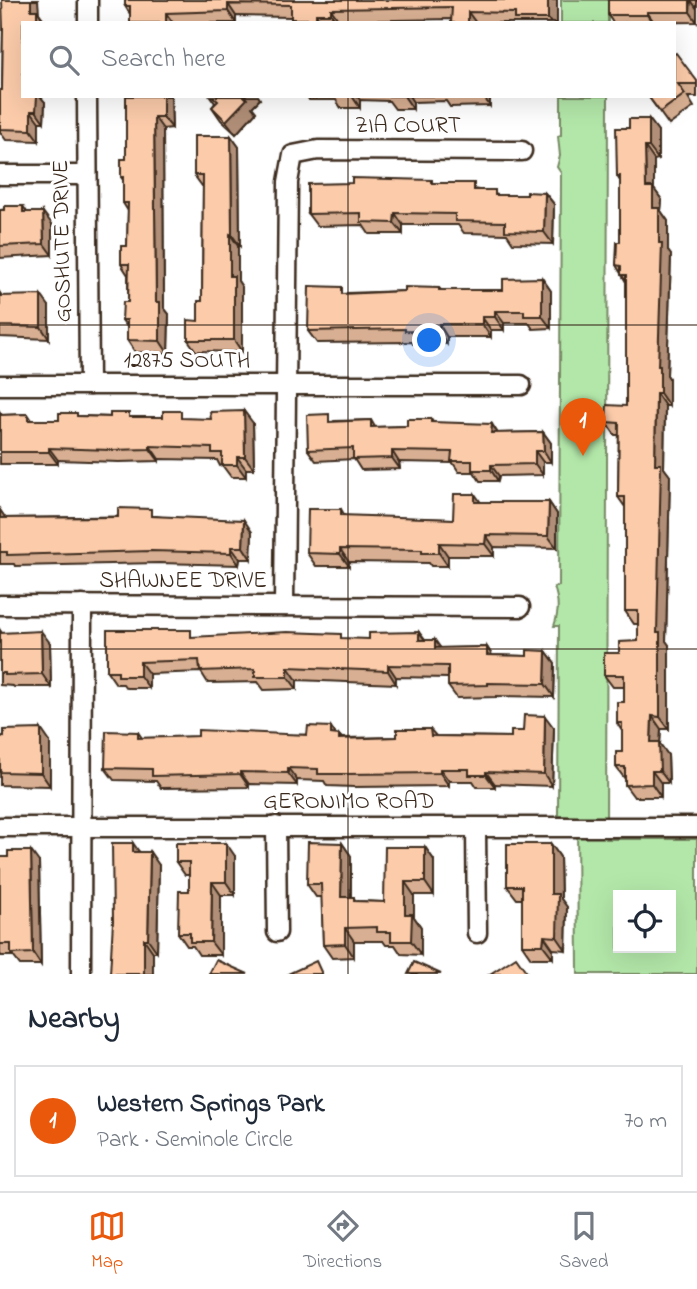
<!DOCTYPE html>
<meta charset="utf-8">
<style>
:root{--surface:#fff;--page:#f6f6f7;--text:#1f2937;--muted:#747a83;--line:#e0e1e3;--accent:#ea580c}
body{margin:0;font-family:"Indie Flower",sans-serif;background:var(--page);color:var(--text)}
.controls{position:absolute;right:21px;bottom:21px;display:grid;overflow:hidden;border-radius:0px;box-shadow:0 7px 28px #0002}
.controls button{width:63px;height:63px;display:grid;place-items:center;padding:0;border:0;border-bottom:2px solid var(--line);background:var(--surface);color:var(--text);font:35px sans-serif}
.you{position:absolute;left:430px;top:341px;width:24px;height:24px;margin:-18px;border:5px solid #fff;border-radius:50%;background:#1a73e8;box-shadow:0 0 0 10px #1a73e833}
.badge{display:grid;place-items:center;width:46px;height:46px;border-radius:50%;background:var(--accent);color:#fff;font-size:23px;font-weight:700}
.pin{position:absolute;translate:-50% -58px;filter:drop-shadow(0 2px 4px #0008)}
.pin::after{content:'';position:absolute;top:37px;width:24px;height:21px;background:inherit;clip-path:polygon(0 0,100% 0,50% 100%)}
.list{margin:0;padding:0;list-style:none}
h2{display:flex;justify-content:space-between;align-items:center;height:91px;margin:0;padding:0 28px;font-size:30px}
h2 small{font-size:23px;font-weight:400;color:var(--muted)}
.list li{display:grid;grid-template-columns:46px 1fr auto;gap:21px;align-items:center;box-sizing:border-box;height:112px;margin:0 14px 14px;padding:0 14px;border:2px solid var(--line);border-radius:0px}
.list b{display:block;font-size:26px;white-space:nowrap}
.list p{margin:0;font-size:23px;white-space:nowrap;color:var(--muted)}
.list em{font-size:23px;font-style:normal;color:var(--muted)}
.icon{flex:none;width:38px;height:38px;fill:none;stroke:currentColor;stroke-width:2;stroke-linecap:round;stroke-linejoin:round}
.map{position:relative;flex:none;width:697px;height:974px;overflow:hidden}
.search{position:absolute;background:var(--surface);box-shadow:0 7px 28px #0002;left:21px;right:21px;top:21px;height:77px;display:flex;align-items:center;gap:18px;box-sizing:border-box;padding:0 24px;border-radius:0px;color:var(--muted);font-size:26px}
.sheet{height:217px;background:var(--surface)}
nav{display:flex;justify-content:space-around;align-items:center;box-sizing:border-box;height:98px;border-top:2px solid var(--line);background:var(--surface);font-size:19px;color:var(--muted)}
nav a{display:grid;justify-items:center;gap:4px}
nav .on{color:var(--accent)}
.map>svg:first-child{display:block}
.green{fill:#b3e7a9;stroke:#778864;stroke-width:2;fill-rule:evenodd}
.lines{fill:none;stroke-linecap:round;stroke-linejoin:round}
.minor-casing{stroke:#3b2a1e;stroke-width:23}
.minor{stroke:#fff;stroke-width:18}
.wall{fill:#d8af92;stroke:#3b2a1e;stroke-width:2}
.shaded-wall{fill:#b08e77;stroke:#3b2a1e;stroke-width:2}
.building{fill:#fbcbaa;stroke:#3b2a1e;stroke-width:2}
.grid{fill:none;stroke:#3b2a1e;stroke-width:2;stroke-opacity:0.55}
.labels{text-anchor:middle;dominant-baseline:central;stroke-width:6;stroke-linejoin:round;paint-order:stroke}
.street-label{font-size:23px;fill:#3b2a1e;stroke:#fff}
</style>
<div class="map">
<svg width="697" height="974" viewBox="0 0 697 974">
<rect width="100%" height="100%" fill="#fff"/>
<filter id="ink" filterUnits="userSpaceOnUse"><feTurbulence type="fractalNoise" baseFrequency=".0143" numOctaves="2"/><feDisplacementMap in="SourceGraphic" scale="14" xChannelSelector="R" yChannelSelector="G"/><feConvolveMatrix kernelMatrix="1 2 1 2 8 2 1 2 1" color-interpolation-filters="sRGB"/></filter>
<g filter="url(#ink)">
<g class="green">
<rect x="561" y="0" width="47" height="23"/>
<path d="M561 96H608L606 839H697V974H578L577 817 558 816 559 626H554C559 612 559 601 554 587L559 586 561 173 557 167 560 156 558 136 561 135ZM618 895H671V948H618Z"/>
</g>
<g class="lines">
<defs>
<g id="minor">
<polyline points="88,23 88,0"/>
<polyline points="87,96 89,385"/>
<polyline points="0,175 86,175"/>
<polyline points="0,385 521,385"/>
<polyline points="0,605 520,607"/>
<polyline points="284,606 288,182 293,155 318,150 522,151"/>
<polyline points="276,826 277,932"/>
<polyline points="0,827 697,827"/>
<polyline points="476,828 477,933"/>
<polyline points="81,974 82,605"/>
</g>
</defs>
<use href="#minor" class="minor-casing"/>
<use href="#minor" class="minor"/>
</g>
<g class="wall">
<polygon points="557,0 557,23 451,23 452,19 339,21 339,23 294,23 291,17 236,16 236,23 130,23 130,14 125,6"/>
<polygon points="608,0 697,0 697,22 613,23 608,15"/>
<polygon points="39,13 45,21 23,23 23,96 45,102 44,122 39,122 39,141 6,140 0,132 0,90 2,90 3,28"/>
<polygon points="674,54 697,81 697,97 688,97 694,107 669,125 648,96 674,96"/>
<polygon points="126,96 171,96 172,128 163,129 164,308 169,314 168,353 135,352 127,340 127,327 122,320 128,302 128,275 121,264 127,246 128,211 123,203 123,180 121,177 126,159"/>
<polygon points="210,96 258,96 260,99 252,107 256,112 236,134 221,120 212,107 215,103"/>
<polygon points="307,96 490,96 490,106 450,107 446,101 413,102 413,109 395,109 389,101 360,100 360,108 341,108 336,100 309,100"/>
<polygon points="649,119 658,131 658,159 654,160 654,189 662,200 661,211 668,221 668,251 671,255 667,375 669,378 669,406 665,406 664,468 670,476 666,641 669,645 669,729 661,729 660,744 668,755 669,783 661,783 661,797 634,797 625,785 625,779 616,767 622,752 622,731 617,723 624,702 624,687 613,687 604,675 619,653 638,641 638,624 634,624 625,611 625,507 618,497 619,435 615,435 606,422 626,406 626,282 616,265 620,242 620,181 617,176 629,128"/>
<polygon points="231,136 239,147 240,246 238,246 238,281 242,287 242,352 196,351 188,340 198,321 202,301 203,186 202,186 194,175"/>
<polygon points="434,183 479,190 498,195 527,195 545,193 554,204 553,244 513,243 507,234 464,233 458,225 403,225 403,234 369,234 363,225 317,226 308,214"/>
<polygon points="23,206 27,212 52,224 52,255 0,258 0,210"/>
<polygon points="542,278 551,291 551,328 533,329 529,323 504,323 504,330 491,330 491,337 447,337 447,344 413,344 412,342 317,343 308,331 347,293 405,291 439,288 441,290 503,290"/>
<polygon points="0,293 2,296 49,306 49,339 0,337"/>
<polygon points="0,412 2,415 28,414 32,420 59,420 80,416 186,419 253,423 254,469 246,469 246,477 231,477 222,465 220,466 217,460 159,459 159,461 119,462 58,460 58,464 0,464"/>
<polygon points="431,419 433,422 498,433 543,432 551,443 551,462 543,462 543,475 499,476 498,481 480,481 474,472 459,472 453,463 399,462 400,469 361,470 354,459 316,461 308,450 334,421 371,420 375,427 407,426"/>
<polygon points="481,502 549,502 557,514 557,548 494,547 494,556 448,556 448,566 431,566 429,563 349,562 349,566 316,566 307,553 341,509 345,516 453,519"/>
<polygon points="0,510 5,518 156,516 252,532 251,559 240,559 239,565 159,563 15,566 14,564 0,564"/>
<polygon points="0,630 2,633 50,643 51,687 14,687 13,686 0,685"/>
<polygon points="196,637 425,640 441,648 487,647 492,655 527,656 546,651 555,663 554,697 496,696 496,697 457,698 448,686 448,678 396,677 396,684 297,680 297,689 264,690 258,682 208,683 201,672 149,674 149,688 126,688 123,684 116,684 107,671"/>
<polygon points="554,728 552,786 495,784 495,787 477,787 473,781 449,781 449,786 354,787 327,786 324,781 297,780 297,785 249,784 249,787 161,788 156,781 114,780 105,768 138,732 142,738 336,734 339,735 342,738 397,737 430,729 436,736 511,737 523,731"/>
<polygon points="0,736 50,742 50,786 0,785"/>
<polygon points="342,843 351,856 351,897 358,901 384,902 425,847 434,860 434,895 414,895 414,917 421,927 421,955 401,954 395,945 386,945 383,941 354,941 354,957 332,958 323,945 322,897 316,897 307,884"/>
<polygon points="551,844 560,857 561,899 567,907 566,950 553,949 553,958 531,958 522,945 522,899 517,899 507,886"/>
<polygon points="140,852 159,865 157,952 153,952 153,974 110,974"/>
<polygon points="235,856 235,895 221,895 221,955 199,955 193,946 187,946 178,933 189,891 189,875 185,875 176,862"/>
<polygon points="0,857 39,862 41,965 20,965 13,956 1,956 0,954"/>
</g>
<g class="shaded-wall">
<polygon points="31,0 38,0 39,13 45,23 37,23 31,10"/>
<polygon points="548,0 557,0 557,23 551,23 548,19"/>
<polygon points="691,0 697,9 697,22 690,12"/>
<polygon points="228,4 236,16 236,23 228,11"/>
<polygon points="331,9 339,21 339,23 337,23 331,14"/>
<polygon points="468,12 476,23 468,23"/>
<polygon points="647,12 654,22 654,23 653,23 647,15"/>
<polygon points="166,13 173,23 166,23"/>
<polygon points="316,14 322,23 318,23 316,19"/>
<polygon points="35,96 40,96 45,102 44,122 36,111"/>
<polygon points="163,96 171,96 172,128 163,117"/>
<polygon points="243,96 258,96 260,99 252,107 256,112 236,134 226,121"/>
<polygon points="352,96 357,96 360,100 360,108"/>
<polygon points="404,96 409,96 413,102 413,109"/>
<polygon points="483,96 490,96 490,106"/>
<polygon points="31,111 39,122 39,141 31,130"/>
<polygon points="154,117 163,129 164,308 169,314 168,353 160,341 156,302"/>
<polygon points="649,119 658,131 658,159 649,147"/>
<polygon points="231,136 239,147 240,246 232,235"/>
<polygon points="645,147 654,160 654,189 662,200 661,211 668,221 668,251 671,255 667,375 669,378 669,406 660,393 658,366 659,243 646,187"/>
<polygon points="545,193 554,204 553,244 544,232"/>
<polygon points="43,212 52,224 52,255 44,244"/>
<polygon points="395,213 403,225 403,234 394,223"/>
<polygon points="230,234 238,246 238,281 242,287 242,352 234,340 230,276"/>
<polygon points="542,278 551,291 551,328 542,316"/>
<polygon points="41,295 49,306 49,339 41,327"/>
<polygon points="495,311 504,323 504,330 495,317"/>
<polygon points="482,317 491,330 491,337 482,324"/>
<polygon points="439,324 447,337 447,344 439,332"/>
<polygon points="656,393 665,406 664,468 670,476 666,641 669,645 669,729 660,717 657,633 655,464"/>
<polygon points="244,411 253,423 254,469 245,457"/>
<polygon points="492,424 499,435 491,433"/>
<polygon points="543,432 551,443 551,462 544,451"/>
<polygon points="150,446 159,459 159,461 150,449"/>
<polygon points="49,448 58,460 58,464 49,452"/>
<polygon points="392,451 399,462 400,469 392,458"/>
<polygon points="535,451 543,462 543,475 535,464"/>
<polygon points="237,457 246,469 246,477 237,465"/>
<polygon points="491,465 499,476 498,481 491,470"/>
<polygon points="475,494 484,507 475,502"/>
<polygon points="549,502 557,514 557,548 548,536"/>
<polygon points="0,510 7,520 0,520"/>
<polygon points="244,520 252,532 251,559 243,547"/>
<polygon points="486,535 494,547 494,556 485,544"/>
<polygon points="439,543 448,556 448,566 439,553"/>
<polygon points="231,547 240,559 239,565 231,553"/>
<polygon points="340,549 349,562 349,566 340,554"/>
<polygon points="41,631 50,643 51,687 42,674"/>
<polygon points="419,632 428,644 419,640"/>
<polygon points="435,640 444,653 435,648"/>
<polygon points="487,647 495,660 487,655"/>
<polygon points="546,651 555,663 554,697 545,684"/>
<polygon points="140,662 149,674 149,688 140,676"/>
<polygon points="388,665 396,677 396,684 388,671"/>
<polygon points="288,667 297,680 297,689 288,677"/>
<polygon points="545,716 554,728 552,786 544,774"/>
<polygon points="652,716 661,729 660,744 668,755 669,783 660,771 651,742"/>
<polygon points="331,727 339,739 339,735 348,747 331,734"/>
<polygon points="41,729 50,742 50,786 41,773"/>
<polygon points="288,768 297,780 297,785 288,773"/>
<polygon points="440,769 449,781 449,786 440,773"/>
<polygon points="652,771 661,783 661,797 652,784"/>
<polygon points="240,772 249,784 249,787 240,774"/>
<polygon points="486,772 495,784 495,787 486,775"/>
<polygon points="133,843 142,856 133,852"/>
<polygon points="226,843 235,856 235,895 226,882"/>
<polygon points="342,843 351,856 350,910 341,897"/>
<polygon points="551,844 560,857 561,899 567,907 566,950 557,937 551,894"/>
<polygon points="425,847 434,860 434,895 425,882"/>
<polygon points="31,851 39,862 41,965 33,953"/>
<polygon points="150,852 159,865 157,952 148,939"/>
<polygon points="212,882 221,895 221,955 211,942"/>
<polygon points="405,882 414,895 414,917 421,927 421,955 411,941 405,914"/>
<polygon points="345,928 354,941 354,957 345,944"/>
<polygon points="544,936 553,949 553,958 543,945"/>
<polygon points="144,939 153,952 153,974 144,974"/>
</g>
<g class="building">
<polygon points="2,0 31,0 31,10 37,10 37,23 23,23 23,96 37,96 36,111 31,111 31,130 0,129 0,90 2,90 3,28"/>
<polygon points="125,0 548,0 548,19 515,19 515,13 468,12 468,23 451,23 452,7 331,9 331,14 316,14 316,19 291,19 291,5 228,4 228,11 166,13 166,23 130,23 130,6 125,6"/>
<polygon points="608,0 690,0 690,12 647,12 647,15 608,15"/>
<polygon points="676,53 697,81 697,84 678,84 685,94 660,112 648,96 674,96 674,54"/>
<polygon points="126,96 163,96 163,117 154,117 156,302 160,302 160,341 127,340 127,320 122,320 123,302 128,302 129,264 121,264 121,246 127,246 128,203 123,203 123,177 121,177 121,159 126,159"/>
<polygon points="212,96 244,96 247,99 226,121 212,107 218,101"/>
<polygon points="629,119 649,119 649,147 645,147 646,187 653,187 653,208 659,208 659,243 662,243 658,366 660,366 660,393 656,393 655,464 661,464 657,633 660,633 660,717 652,716 651,742 659,742 660,771 652,771 652,784 625,785 625,767 616,767 616,752 622,752 622,723 617,723 617,702 624,702 624,675 604,675 604,653 619,653 619,642 638,641 638,611 625,611 625,497 618,497 619,423 606,422 607,405 626,406 626,275 621,275 621,266 616,265 617,242 620,242 620,176 617,176 616,128 629,128"/>
<polygon points="194,136 231,136 232,235 230,234 230,276 234,276 234,340 188,340 188,320 198,321 198,301 202,301 203,175 194,175"/>
<polygon points="352,178 432,180 432,183 474,183 474,190 495,190 495,195 527,195 527,192 545,193 544,232 505,231 505,222 455,221 455,214 395,213 394,223 361,222 361,213 308,214 308,184 352,183"/>
<polygon points="4,206 23,206 23,212 43,212 44,244 0,246 0,210 4,210"/>
<polygon points="542,278 542,316 524,316 524,311 495,311 495,317 482,317 482,324 439,324 439,332 405,331 405,329 308,331 309,286 342,287 342,294 405,291 405,287 439,288 439,290 503,290 503,279"/>
<polygon points="41,295 41,327 0,326 0,296"/>
<polygon points="163,411 181,411 181,418 211,419 210,412 244,411 245,457 237,457 237,465 222,465 222,453 212,453 212,448 150,446 150,449 111,450 49,448 49,452 0,452 0,415 28,414 28,420 59,420 59,413 77,413 77,416 110,417 110,413 129,413 129,417 163,417"/>
<polygon points="329,414 329,422 371,420 371,427 407,426 407,419 431,419 431,422 492,424 491,433 543,432 544,451 535,451 535,464 491,465 491,470 472,470 472,461 451,461 452,452 392,451 392,458 353,459 353,448 308,450 307,415"/>
<polygon points="454,494 475,494 475,502 549,502 548,536 486,535 485,544 439,543 439,553 422,553 422,550 340,549 340,554 307,553 308,509 341,509 341,515 453,519"/>
<polygon points="118,508 151,509 151,516 244,520 243,547 231,547 231,553 151,551 7,555 7,552 0,552 0,518 118,517"/>
<polygon points="107,630 191,630 191,637 287,632 341,634 341,638 369,639 369,633 419,632 419,640 435,640 435,648 487,647 487,655 527,656 527,650 546,651 545,684 488,683 488,685 448,686 448,666 388,665 388,671 288,667 288,677 255,677 255,669 200,671 199,660 140,662 140,676 118,676 118,671 107,671"/>
<polygon points="41,631 42,674 5,675 5,673 0,673 0,633"/>
<polygon points="524,715 545,716 544,774 486,772 486,775 469,775 469,769 440,769 440,773 345,774 318,774 318,769 288,768 288,773 240,772 240,774 152,776 152,769 105,768 106,731 138,732 138,738 198,736 198,730 307,735 308,726 331,727 331,734 339,735 339,739 397,737 397,729 430,729 431,736 511,737 511,731 523,731"/>
<polygon points="41,729 41,773 0,772 0,736 4,737 4,730"/>
<polygon points="308,842 342,843 341,897 354,897 354,901 384,902 385,847 425,847 425,882 405,882 405,914 412,914 411,941 391,941 391,932 377,932 377,927 345,928 345,944 323,945 321,884 307,884"/>
<polygon points="112,843 133,843 133,852 150,852 148,939 144,939 144,974 110,974 113,921"/>
<polygon points="176,843 226,843 226,882 212,882 211,942 190,942 190,933 178,933 179,891 189,891 189,862 176,862"/>
<polygon points="507,844 551,844 551,894 558,894 557,937 544,936 543,945 522,945 522,886 507,886"/>
<polygon points="8,851 31,851 33,953 11,954 11,944 0,944 0,857 8,857"/>
<polygon points="516,957 528,974 490,974"/>
<polygon points="216,960 248,974 209,974"/>
<polygon points="316,961 322,974 288,974"/>
<polygon points="414,962 441,974 408,974"/>
</g>
</g>
<path class="grid" d="M348 0V23M348 96V974M0 325H697M0 649H697"/>
<g class="labels">
<g class="street-label">
<text x="408" y="126">ZIA COURT</text>
<text transform="translate(63 241) rotate(-91)">GOSHUTE DRIVE</text>
<text x="187" y="361">12875 SOUTH</text>
<text x="183" y="581">SHAWNEE DRIVE</text>
<text x="349" y="802">GERONIMO ROAD</text>
</g>
</g>
</svg>
<div class="controls">
<button><svg class="icon" aria-label="locate" viewBox="0 0 24 24"><circle cx="12" cy="12" r="6"/><path d="M12 2v4M12 18v4M2 12h4M18 12h4"/></svg></button>
</div>
<div class="you"></div>
<div class="pin badge" style="left:583px;top:456px">1</div>
<div class="search"><svg class="icon" aria-label="search" viewBox="0 0 24 24"><circle cx="10" cy="10" r="6"/><path d="M15 15l6 6"/></svg>Search here</div>
</div>
<section class="sheet">
<h2>Nearby<small></small></h2>
<ul class="list">
<li><span class="badge">1</span><div><b>Western Springs Park</b><p>Park · Seminole Circle</p></div><em>70 m</em></li>
</ul>
</section>
<nav>
<a class="on"><svg class="icon" aria-label="map" viewBox="0 0 24 24"><path d="M3 6l6-2 6 2 6-2v14l-6 2-6-2-6 2zM9 4v14M15 6v14"/></svg>Map</a>
<a><svg class="icon" aria-label="directions" viewBox="0 0 24 24"><path d="M12 3l9 9-9 9-9-9zM9 14v-3h6M13 9l2 2-2 2"/></svg>Directions</a>
<a><svg class="icon" aria-label="saved" viewBox="0 0 24 24"><path d="M7 4h10v16l-5-4-5 4z"/></svg>Saved</a>
</nav>
